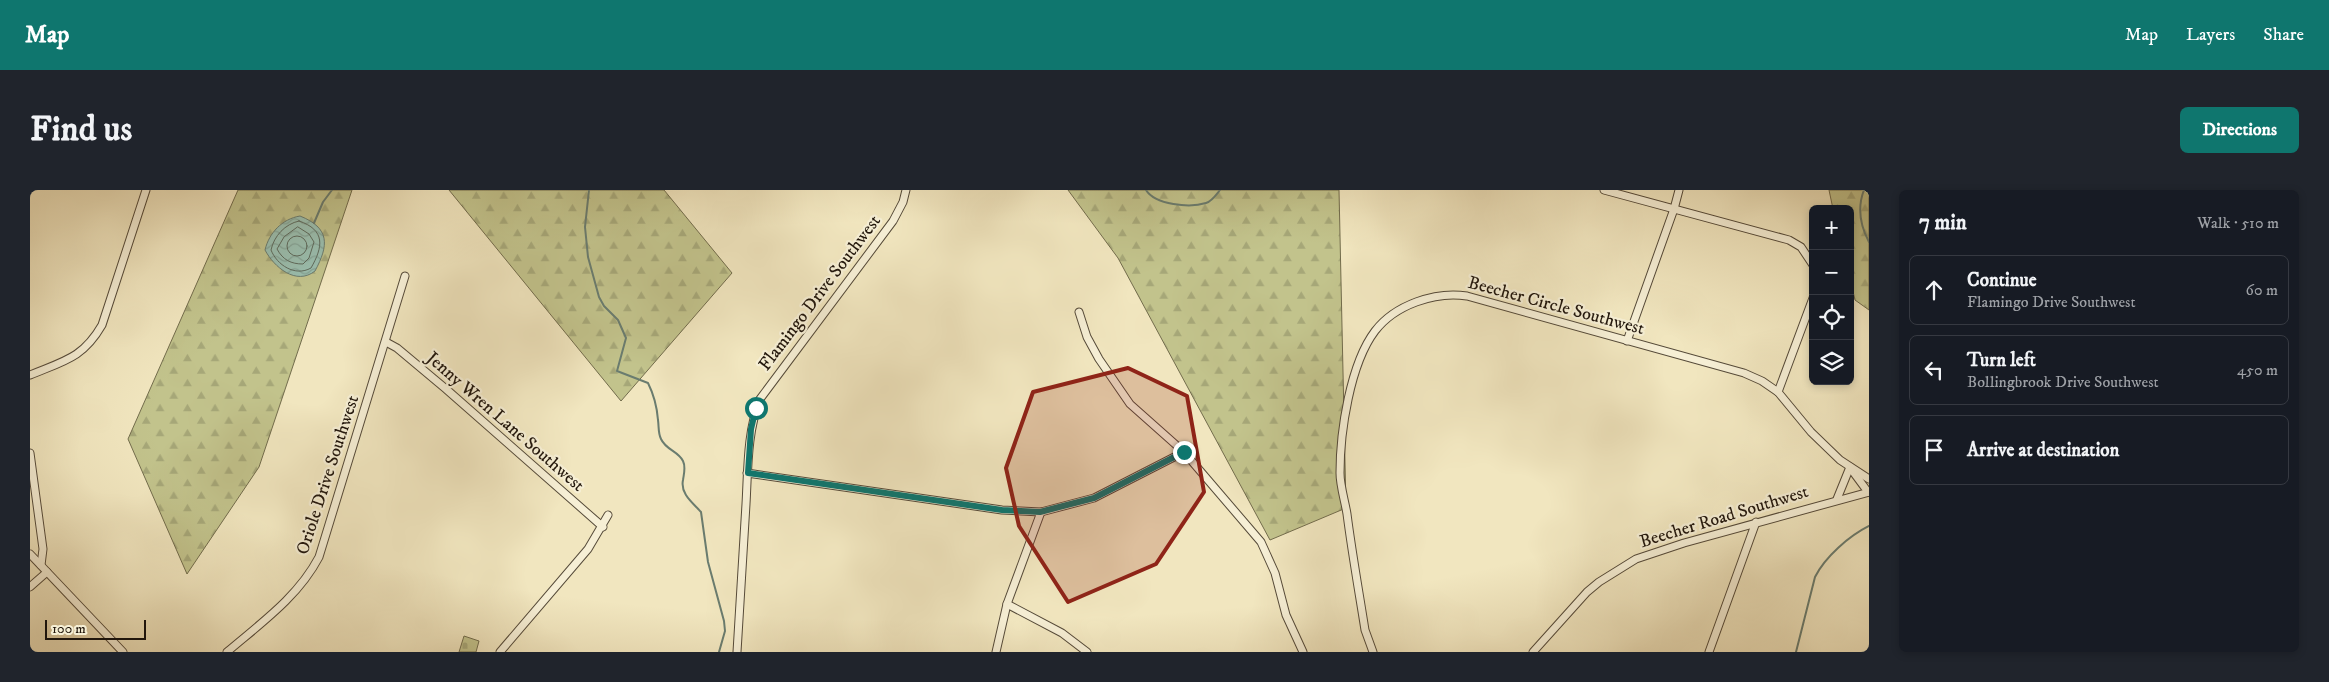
<!DOCTYPE html>
<meta charset="utf-8">
<style>
:root{--surface:#171b24;--page:#20242c;--text:#f1f3f6;--muted:#9ea1a6;--line:#363941;--accent:#0f766e}
body{margin:0;font-family:"IM FELL DW Pica",serif;background:var(--page);color:var(--text)}
.controls{position:absolute;right:15px;top:15px;display:grid;overflow:hidden;border-radius:8px;box-shadow:0 2px 8px #0003}
.controls button{width:45px;height:45px;display:grid;place-items:center;padding:0;border:0;border-bottom:1px solid var(--line);background:var(--surface);color:var(--text);font:25px sans-serif}
.scale{position:absolute;left:15px;bottom:12px;width:101px;box-sizing:border-box;padding-left:5px;border:2px solid #21160c;border-top:0;font-size:14px;line-height:18px;white-space:nowrap;color:#21160c;-webkit-text-stroke:4px #f6efd5;paint-order:stroke}
.stop{position:absolute;width:15px;height:15px;margin:-11px;border:4px solid #0f766e;border-radius:50%;background:#fff}
.stop.end{background:#0f766e;border-color:#fff;box-shadow:0 1px 5px #0008}
.list{margin:0;padding:0;list-style:none}
h2{display:flex;justify-content:space-between;align-items:center;height:65px;margin:0;padding:0 20px;font-size:21px}
h2 small{font-size:16px;font-weight:400;color:var(--muted)}
.list li{display:grid;grid-template-columns:32px 1fr auto;gap:15px;align-items:center;box-sizing:border-box;height:70px;margin:0 10px 10px;padding:0 10px;border:1px solid var(--line);border-radius:8px}
.list b{display:block;font-size:19px;white-space:nowrap}
.list p{margin:0;font-size:16px;white-space:nowrap;color:var(--muted)}
.list em{font-size:16px;font-style:normal;color:var(--muted)}
.icon{flex:none;width:28px;height:28px;fill:none;stroke:currentColor;stroke-width:2;stroke-linecap:round;stroke-linejoin:round}
.map{position:relative;flex:none;width:1839px;height:462px;overflow:hidden;border-radius:8px}
header{display:flex;align-items:center;gap:30px;box-sizing:border-box;height:70px;padding:0 25px;background:var(--accent);color:#fff}
header strong{font-size:24px}
nav{display:flex;gap:28px;margin-inline-start:auto;font-size:18px}
.intro{display:flex;align-items:center;justify-content:space-between;box-sizing:border-box;height:120px;padding:0 30px}
h1{margin:0;font-size:35px}
.button{padding:12px 22px;border-radius:8px;background:var(--accent);color:#fff;font-size:18px;font-weight:700}
main{display:flex;gap:30px;padding:0 30px}
aside{flex:1;background:var(--surface);border-radius:8px;box-shadow:0 2px 8px #0003}
.map>svg:first-child{display:block}
.forest{fill:url(#forest-firs);stroke:#726c4c}
.cemetery{fill:url(#cemetery-stones);stroke:#726c4c}
.water{fill:url(#water-waves);stroke:#6a7c6f}
.lines{fill:none;stroke-linecap:round;stroke-linejoin:round}
.shore{stroke:#5e6b5e;stroke-width:1}
.stream{stroke:#6a7c6f;stroke-width:2}
.minor-casing{stroke:#554a39;stroke-width:9}
.minor{stroke:#f6efd5;stroke-width:7}
.route{stroke:#0f766e;stroke-width:6}
.marked{fill:#8f2418;fill-opacity:0.2;stroke:#8f2418;stroke-width:4;stroke-linejoin:round}
.labels{text-anchor:middle;dominant-baseline:central;stroke-width:4.5;stroke-linejoin:round;paint-order:stroke}
.street-label{font-size:18px;fill:#21160c;stroke:#f6efd5}
</style>
<header>
<strong>Map</strong>
<nav><a>Map</a><a>Layers</a><a>Share</a></nav>
</header>
<div class="intro"><h1>Find us</h1><a class="button">Directions</a></div>
<main>
<div class="map">
<svg width="1839" height="462" viewBox="0 0 1839 462">
<defs>
<pattern id="forest-firs" width="22" height="20" patternUnits="userSpaceOnUse" patternTransform="scale(1.25)"><rect width="22" height="20" fill="#c2c38c"/><path d="M5 1l3.5 6h-7zM16 11l3.5 6h-7z" fill="#a6a778"/></pattern>
<pattern id="cemetery-stones" width="16" height="16" patternUnits="userSpaceOnUse" patternTransform="scale(1.25)"><rect width="16" height="16" fill="#c2c38c"/><path d="M2 7V4a2 2 0 0 1 4 0v3zM10 15v-3a2 2 0 0 1 4 0v3z" fill="#a6a778"/></pattern>
<pattern id="water-waves" width="16" height="10" patternUnits="userSpaceOnUse" patternTransform="scale(1.25)"><rect width="16" height="10" fill="#9bc0b1"/><path d="M0 5q4-4 8 0t8 0" fill="none" stroke="#85a497"/></pattern>
</defs>
<rect width="100%" height="100%" fill="#f1e6bf"/>
<filter id="stains"><feTurbulence type="fractalNoise" baseFrequency=".004" numOctaves="4"/><feColorMatrix values="0 0 0 0 .2 0 0 0 0 .09 0 0 0 0 .02 0 0 0 .5 -.17"/></filter>
<radialGradient id="worn" r=".72"><stop offset=".6" stop-color="#630" stop-opacity="0"/><stop offset="1" stop-color="#630" stop-opacity=".3"/></radialGradient>
<g class="forest">
<polygon points="208,0 322,0 229,277 157,384 98,249"/>
<polygon points="419,0 634,0 702,83 591,211"/>
<polygon points="1038,0 1309,0 1316,318 1240,350 1088,68"/>
<polygon points="1799,0 1839,0 1839,120 1825,110 1820,89 1820,19 1803,19"/>
</g>
<polygon class="cemetery" points="434,446 449,451 446,462 429,462"/>
<path class="water" d="M270 26C300 38 299 55 285 81 266 96 244 77 235 60 239 43 252 29 270 26Z"/>
<g class="lines">
<g class="shore">
<path d="M269 31C296 40 293 57 281 78 265 87 247 75 241 60 244 46 255 34 269 31Z"/>
<path d="M268 37 279 44 284 52 279 68 273 74C261 74 253 70 247 59L254 47Z"/>
<circle cx="267" cy="56" r="10"/>
</g>
<g class="stream">
<path d="M559 0 555 37 558 67 569 107 574 116 588 130 596 148 587 181 618 193C624 205 627 217 628 230 629 237 628 243 631 249 636 260 648 261 653 271 656 277 654 283 653 290 650 304 663 313 671 322L678 372 694 431 695 441 689 462"/>
<path d="M1116 0C1125 15 1160 18 1176 13 1182 11 1186 5 1190 0"/>
<path d="M1834 0C1827 18 1830 35 1839 52"/>
<polyline points="284,33 293,12 302,0"/>
<path d="M1766 462 1785 387C1795 367 1819 346 1839 336"/>
</g>
<defs>
<g id="minor">
<polyline points="1574,0 1759,50 1771,57 1783,75"/>
<polyline points="1049,122 1057,147 1069,169 1100,214 1154,262 1231,352 1245,383 1256,425 1273,462"/>
<polyline points="1597,151 1644,19 1649,0"/>
<polyline points="356,152 367,158 416,199 573,337"/>
<path d="M0 185C34 171 53 168 72 135L116 0"/>
<polyline points="1748,202 1783,108"/>
<polyline points="0,263 13,359 11,375"/>
<polyline points="1821,279 1838,302"/>
<polyline points="717,283 972,320 1011,322 1064,308 1154,262"/>
<polyline points="1807,309 1820,277"/>
<polyline points="0,364 93,462"/>
<polyline points="0,397 17,382"/>
<polyline points="977,414 1032,443 1057,462"/>
<path d="M197 462C231 433 268 407 289 367L375 86"/>
<polyline points="470,462 558,359 578,325"/>
<path d="M707 462C710 413 713 363 716 314 718 279 717 242 730 209L863 31 873 12 876 0"/>
<polyline points="966,462 977,414 1011,322"/>
<path d="M1343 462 1335 440C1329 402 1322 363 1317 324 1315 311 1310 296 1310 283 1310 242 1320 174 1345 141 1365 115 1405 101 1437 106L1714 183 1732 191 1748 202 1781 242 1810 270 1839 289"/>
<polyline points="1503,462 1557,402 1569,392 1606,369 1654,353 1839,302"/>
<polyline points="1679,462 1726,332"/>
</g>
</defs>
<use href="#minor" class="minor-casing"/>
<use href="#minor" class="minor"/>
</g>
<g class="lines">
<polyline class="route" points="726,218 721,239 718,283 972,320 1010,322 1064,308 1154,262"/>
</g>
<path class="marked" d="M1098 178 1157 206 1174 302 1126 374 1038 412 989 336 976 278 1003 202Z"/>
<g class="labels">
<g class="street-label">
<text transform="translate(790 103) rotate(-53)">Flamingo Drive Southwest</text>
<text transform="translate(1526 116) rotate(15)">Beecher Circle Southwest</text>
<text transform="translate(475 232) rotate(41)">Jenny Wren Lane Southwest</text>
<text transform="translate(298 285) rotate(-72)">Oriole Drive Southwest</text>
<text transform="translate(1694 327) rotate(-17)">Beecher Road Southwest</text>
</g>
</g>
<rect width="100%" height="100%" filter="url(#stains)"/>
<rect width="100%" height="100%" fill="url(#worn)"/>
</svg>
<div class="controls">
<button>+</button>
<button>−</button>
<button><svg class="icon" aria-label="locate" viewBox="0 0 24 24"><circle cx="12" cy="12" r="6"/><path d="M12 2v4M12 18v4M2 12h4M18 12h4"/></svg></button>
<button><svg class="icon" aria-label="layers" viewBox="0 0 24 24"><path d="M12 4l9 5-9 5-9-5zM3 14l9 5 9-5"/></svg></button>
</div>
<div class="scale">100 m</div>
<div class="stop" style="left:726px;top:218px"></div>
<div class="stop end" style="left:1154px;top:262px"></div>
</div>
<aside>
<h2>7 min<small>Walk · 510 m</small></h2>
<ul class="list">
<li><svg class="icon" aria-label="ahead" viewBox="0 0 24 24"><path d="M12 20V5M6 11l6-6 6 6"/></svg><div><b>Continue</b><p>Flamingo Drive Southwest</p></div><em>60 m</em></li>
<li><svg class="icon" aria-label="left" viewBox="0 0 24 24"><path d="M17 20v-9H6M10 6l-5 5 5 5"/></svg><div><b>Turn left</b><p>Bollingbrook Drive Southwest</p></div><em>450 m</em></li>
<li><svg class="icon" aria-label="arrive" viewBox="0 0 24 24"><path d="M6 21V4h12l-3 4 3 4H6"/></svg><div><b>Arrive at destination</b></div></li>
</ul>
</aside>
</main>
